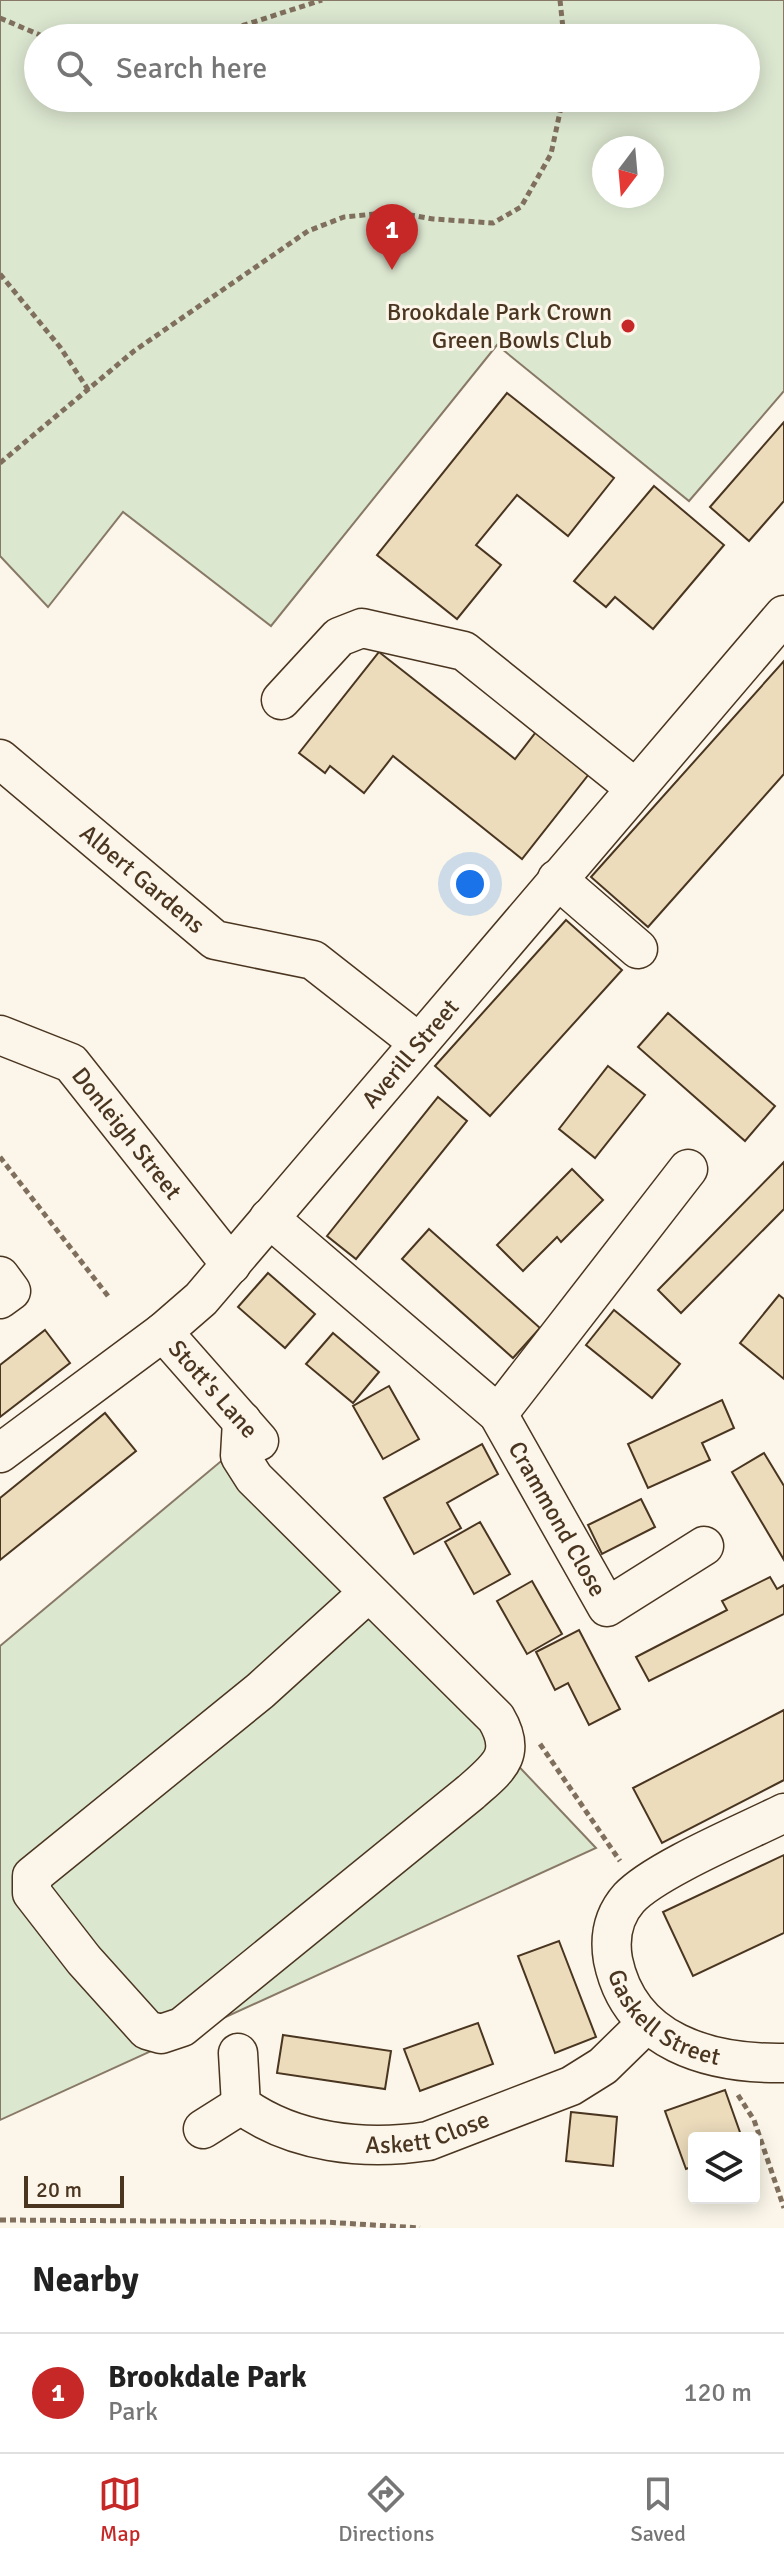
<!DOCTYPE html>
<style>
:root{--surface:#fff;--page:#f6f6f6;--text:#222;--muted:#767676;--line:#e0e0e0;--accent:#c62828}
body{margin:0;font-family:Signika,sans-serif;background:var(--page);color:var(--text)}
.controls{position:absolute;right:24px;bottom:24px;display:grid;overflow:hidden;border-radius:8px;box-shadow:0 4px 20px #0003}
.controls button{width:72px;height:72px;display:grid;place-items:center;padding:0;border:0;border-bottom:2px solid var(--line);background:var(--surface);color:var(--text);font:40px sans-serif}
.compass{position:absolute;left:592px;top:136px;width:72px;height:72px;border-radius:50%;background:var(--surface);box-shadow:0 4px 20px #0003;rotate:196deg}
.scale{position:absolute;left:24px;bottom:20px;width:100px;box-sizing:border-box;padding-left:8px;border:4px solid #4a3520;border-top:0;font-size:22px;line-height:28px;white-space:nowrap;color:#4a3520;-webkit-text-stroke:6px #fbf6e9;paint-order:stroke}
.you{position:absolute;left:470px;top:884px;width:28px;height:28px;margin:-20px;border:6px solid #fff;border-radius:50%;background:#1a73e8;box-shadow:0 0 0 12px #1a73e833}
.badge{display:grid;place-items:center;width:52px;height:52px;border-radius:50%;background:var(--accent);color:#fff;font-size:26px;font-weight:700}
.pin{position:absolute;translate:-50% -66px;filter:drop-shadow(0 2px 4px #0008)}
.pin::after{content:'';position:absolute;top:42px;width:28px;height:24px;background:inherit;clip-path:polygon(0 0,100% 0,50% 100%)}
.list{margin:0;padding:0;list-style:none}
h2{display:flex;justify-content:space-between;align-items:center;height:104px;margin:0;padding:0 32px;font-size:34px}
h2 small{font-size:26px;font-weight:400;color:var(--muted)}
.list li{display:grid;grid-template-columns:52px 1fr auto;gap:24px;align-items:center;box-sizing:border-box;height:120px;padding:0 32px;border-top:2px solid var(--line)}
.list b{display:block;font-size:30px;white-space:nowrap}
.list p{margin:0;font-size:26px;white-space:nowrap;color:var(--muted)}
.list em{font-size:26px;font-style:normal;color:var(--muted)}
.icon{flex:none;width:44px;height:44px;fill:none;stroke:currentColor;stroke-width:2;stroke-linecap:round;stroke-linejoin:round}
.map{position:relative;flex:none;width:784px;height:2228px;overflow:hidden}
.search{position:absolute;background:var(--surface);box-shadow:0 4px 20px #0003;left:24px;right:24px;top:24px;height:88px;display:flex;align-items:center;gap:20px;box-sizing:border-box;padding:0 28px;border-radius:44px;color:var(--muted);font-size:30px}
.sheet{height:224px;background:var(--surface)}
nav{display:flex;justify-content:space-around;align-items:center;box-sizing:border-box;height:112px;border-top:2px solid var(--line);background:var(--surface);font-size:22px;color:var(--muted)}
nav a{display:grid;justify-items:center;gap:4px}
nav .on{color:var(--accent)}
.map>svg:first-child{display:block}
.green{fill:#dce7d0;stroke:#887966;stroke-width:2;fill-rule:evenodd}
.building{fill:#ecdcbc;stroke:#4a3520;stroke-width:2}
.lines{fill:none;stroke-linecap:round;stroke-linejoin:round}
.minor-casing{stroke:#4a3520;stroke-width:41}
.path{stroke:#7f6f5c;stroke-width:5;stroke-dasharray:6 4;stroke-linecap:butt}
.minor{stroke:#fbf6e9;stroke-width:38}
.poi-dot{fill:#c62828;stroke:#fbf6e9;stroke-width:3}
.labels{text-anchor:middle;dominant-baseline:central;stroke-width:6;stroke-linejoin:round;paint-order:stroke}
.poi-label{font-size:24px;fill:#4a3520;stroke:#fbf6e9;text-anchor:end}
.street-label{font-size:24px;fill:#4a3520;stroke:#fbf6e9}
</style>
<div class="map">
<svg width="784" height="2228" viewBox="0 0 784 2228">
<rect width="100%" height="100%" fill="#fbf6e9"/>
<g class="green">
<path d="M0 0H784V391L689 501 497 345 271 626 123 512 48 607 0 556ZM746 38V98H38V38ZM604 148H652V196H604Z"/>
<polygon points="226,1457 596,1848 0,2120 0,1646"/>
</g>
<g class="building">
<polygon points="507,393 614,478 568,536 517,495 476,545 501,565 457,619 377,555"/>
<polygon points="784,422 784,501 749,541 710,507"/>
<polygon points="654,486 724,545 653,629 615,597 606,607 574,581"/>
<polygon points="379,652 515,759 536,732 589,774 522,859 393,756 364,793 330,766 325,773 299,753"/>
<polygon points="784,661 784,774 648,927 591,877"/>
<polygon points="566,920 622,970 490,1116 435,1066"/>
<polygon points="668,1013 775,1106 745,1141 638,1047"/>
<polygon points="608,1066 645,1095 595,1158 559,1129"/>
<polygon points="438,1097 467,1121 356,1259 327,1236"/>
<polygon points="784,1162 784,1209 681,1313 658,1290"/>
<polygon points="572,1169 603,1200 561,1242 557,1237 523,1271 497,1245"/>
<polygon points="429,1229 540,1328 513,1358 402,1259"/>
<polygon points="268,1273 315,1314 285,1348 238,1307"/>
<polygon points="779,1295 784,1299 784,1379 740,1343"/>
<polygon points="614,1310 680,1364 652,1398 586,1345"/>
<polygon points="45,1330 70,1363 0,1417 0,1365"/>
<polygon points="333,1333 379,1372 353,1403 306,1364"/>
<polygon points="389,1386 419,1439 383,1459 353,1406"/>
<polygon points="722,1400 734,1428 702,1443 710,1460 648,1488 628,1444"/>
<polygon points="105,1413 136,1451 0,1560 0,1498"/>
<polygon points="482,1444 498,1474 447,1503 461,1528 414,1554 384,1498"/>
<polygon points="764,1453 784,1486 784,1560 732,1472"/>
<polygon points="641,1499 655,1527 602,1554 588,1525"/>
<polygon points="480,1522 510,1574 474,1594 445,1542"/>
<polygon points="770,1577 777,1589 784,1585 784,1614 649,1681 636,1657 727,1610 722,1601"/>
<polygon points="532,1581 562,1634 527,1654 497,1601"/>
<polygon points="579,1630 620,1709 589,1725 568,1683 555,1690 536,1652"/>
<polygon points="784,1710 784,1780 662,1843 633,1788"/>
<polygon points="784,1855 784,1933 693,1976 663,1912"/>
<polygon points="559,1941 596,2037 555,2053 518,1956"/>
<polygon points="478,2023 493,2064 420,2091 404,2049"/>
<polygon points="283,2035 391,2051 385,2089 277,2073"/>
<polygon points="725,2090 742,2138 694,2138 694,2166 686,2169 665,2111"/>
<polygon points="571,2112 617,2117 613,2166 566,2161"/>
</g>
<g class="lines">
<defs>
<g id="minor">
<polyline points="281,700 339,637 362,628 464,651 635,788"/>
<path id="s1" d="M0 759 215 940 313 960 419 1043"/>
<polyline points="557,879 638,949"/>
<path id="s2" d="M0 1035 71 1063 231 1265"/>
<path id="s3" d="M269 1218 498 1414 607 1607 704 1546"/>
<polyline points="0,1276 11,1291 0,1299"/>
<path id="s4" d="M163 1332 259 1441"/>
<polyline points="498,1414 688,1169"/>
<path d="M242 1421 240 1456 254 1478 496 1718C518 1755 498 1768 471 1792L182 2027 161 2034 147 2030 84 1960 32 1893V1876L260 1691 367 1594"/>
<path id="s5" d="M0 1453 163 1332 201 1299 784 615"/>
<path id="s6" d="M784 1813C746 1832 655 1870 629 1898 613 1916 609 1937 613 1960 630 2043 710 2064 784 2063"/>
<path id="s7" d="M238 2053 241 2105C293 2143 364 2151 428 2141L571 2086 603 2066 646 2024"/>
<polyline points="203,2129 241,2105"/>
</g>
</defs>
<use href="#minor" class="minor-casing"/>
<g class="path">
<polyline points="560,0 564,38"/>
<polyline points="0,18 47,38"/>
<polyline points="204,38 322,0"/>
<polyline points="0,274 60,347 89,391"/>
<polyline points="0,463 134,351 308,231 344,217 394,212 433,219 493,223 521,207 551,154 563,98"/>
<polyline points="0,1157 108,1296"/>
<polyline points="540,1744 620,1861"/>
<polyline points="738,2095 754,2120 784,2208"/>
<polyline points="0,2220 326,2222 420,2228"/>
</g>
<use href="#minor" class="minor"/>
</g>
<circle class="poi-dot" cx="628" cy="326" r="8"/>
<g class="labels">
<g class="poi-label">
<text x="612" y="312">Brookdale Park Crown<tspan x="612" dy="28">Green Bowls Club</tspan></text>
</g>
<g class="street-label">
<text stroke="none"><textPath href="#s1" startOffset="186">Albert Gardens</textPath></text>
<text stroke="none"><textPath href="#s5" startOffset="576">Averill Street</textPath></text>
<text stroke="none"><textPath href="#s2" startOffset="166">Donleigh Street</textPath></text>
<text stroke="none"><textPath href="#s4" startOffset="76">Stott's Lane</textPath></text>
<text stroke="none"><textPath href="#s3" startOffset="422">Crammond Close</textPath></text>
<text stroke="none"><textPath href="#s6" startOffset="326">Gaskell Street</textPath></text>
<text stroke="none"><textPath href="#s7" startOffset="248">Askett Close</textPath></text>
</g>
</g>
</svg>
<div class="controls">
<button><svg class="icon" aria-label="layers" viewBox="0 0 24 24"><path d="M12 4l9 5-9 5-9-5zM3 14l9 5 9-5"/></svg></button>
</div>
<svg class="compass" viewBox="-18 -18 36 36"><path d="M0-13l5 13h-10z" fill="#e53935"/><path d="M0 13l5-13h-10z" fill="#767676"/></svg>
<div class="scale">20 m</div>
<div class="you"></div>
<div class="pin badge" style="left:392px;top:270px">1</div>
<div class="search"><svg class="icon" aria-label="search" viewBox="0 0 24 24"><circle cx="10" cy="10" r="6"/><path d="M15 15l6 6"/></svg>Search here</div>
</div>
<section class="sheet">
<h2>Nearby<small></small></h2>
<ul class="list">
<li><span class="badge">1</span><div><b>Brookdale Park</b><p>Park</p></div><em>120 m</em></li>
</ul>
</section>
<nav>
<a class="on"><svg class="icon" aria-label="map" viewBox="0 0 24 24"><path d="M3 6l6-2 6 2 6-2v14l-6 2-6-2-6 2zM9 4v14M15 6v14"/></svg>Map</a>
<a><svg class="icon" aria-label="directions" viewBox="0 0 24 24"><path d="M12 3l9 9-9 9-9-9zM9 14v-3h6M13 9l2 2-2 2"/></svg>Directions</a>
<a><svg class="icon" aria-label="saved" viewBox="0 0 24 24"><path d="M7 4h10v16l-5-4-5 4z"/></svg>Saved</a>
</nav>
